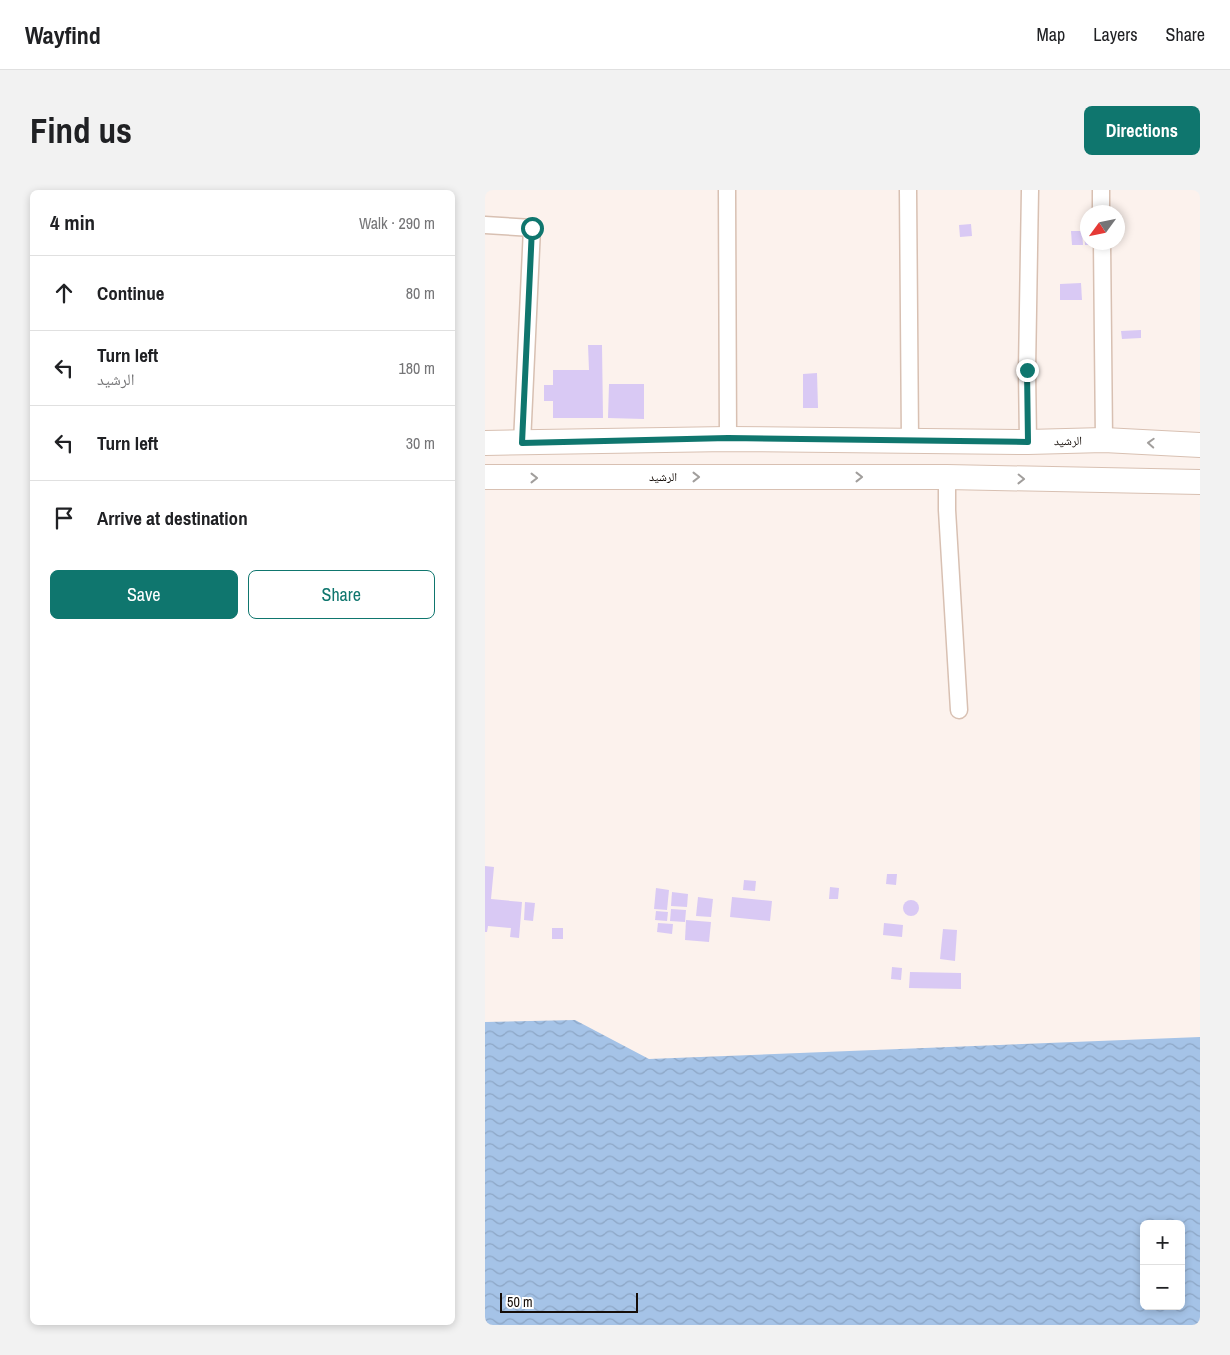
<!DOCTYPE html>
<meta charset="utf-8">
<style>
:root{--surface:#fff;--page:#f2f2f2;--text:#202124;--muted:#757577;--line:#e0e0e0;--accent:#0f766e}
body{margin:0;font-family:"Archivo Narrow","Noto Naskh Arabic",sans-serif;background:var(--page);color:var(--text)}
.controls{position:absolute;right:15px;bottom:15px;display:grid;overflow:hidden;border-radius:8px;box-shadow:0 2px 8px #0003}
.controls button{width:45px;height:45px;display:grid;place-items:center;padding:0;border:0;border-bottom:1px solid var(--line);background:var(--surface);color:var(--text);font:25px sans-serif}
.compass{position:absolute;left:595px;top:15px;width:45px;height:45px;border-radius:50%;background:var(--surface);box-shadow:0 2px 8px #0003;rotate:237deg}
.scale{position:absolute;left:15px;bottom:12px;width:138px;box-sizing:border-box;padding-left:5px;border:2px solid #150d08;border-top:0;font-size:14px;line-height:18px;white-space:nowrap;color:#150d08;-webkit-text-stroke:4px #fff;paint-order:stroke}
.stop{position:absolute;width:15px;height:15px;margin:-11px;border:4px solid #0f766e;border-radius:50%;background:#fff}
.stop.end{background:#0f766e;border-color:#fff;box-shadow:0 1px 5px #0008}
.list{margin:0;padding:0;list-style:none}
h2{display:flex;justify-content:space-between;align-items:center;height:65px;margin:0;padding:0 20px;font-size:21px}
h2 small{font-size:16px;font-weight:400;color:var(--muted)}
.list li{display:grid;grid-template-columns:32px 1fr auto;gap:15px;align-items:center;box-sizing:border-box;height:75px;padding:0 20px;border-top:1px solid var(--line)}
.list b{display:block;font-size:19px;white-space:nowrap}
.list p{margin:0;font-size:16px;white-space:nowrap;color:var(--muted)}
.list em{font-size:16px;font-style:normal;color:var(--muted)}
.actions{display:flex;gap:10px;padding:15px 20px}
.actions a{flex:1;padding:11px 0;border:1px solid var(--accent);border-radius:8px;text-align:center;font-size:18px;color:var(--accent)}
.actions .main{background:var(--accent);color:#fff}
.icon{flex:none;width:28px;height:28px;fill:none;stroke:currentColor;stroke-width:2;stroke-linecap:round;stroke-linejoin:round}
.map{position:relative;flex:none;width:715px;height:1135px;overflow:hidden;border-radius:8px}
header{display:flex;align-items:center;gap:30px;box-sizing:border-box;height:70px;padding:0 25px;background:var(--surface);border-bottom:1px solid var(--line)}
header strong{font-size:24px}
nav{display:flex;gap:28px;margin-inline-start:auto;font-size:18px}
.intro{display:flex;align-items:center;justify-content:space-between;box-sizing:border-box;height:120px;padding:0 30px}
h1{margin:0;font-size:35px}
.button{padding:12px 22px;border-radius:8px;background:var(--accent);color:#fff;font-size:18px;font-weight:700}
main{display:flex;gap:30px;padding:0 30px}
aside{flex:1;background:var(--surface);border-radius:8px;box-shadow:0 2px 8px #0003}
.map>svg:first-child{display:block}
.water{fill:url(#water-waves);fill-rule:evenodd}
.building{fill:#d9c9f4}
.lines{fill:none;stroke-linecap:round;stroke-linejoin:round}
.minor-casing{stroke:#d8c0b2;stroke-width:19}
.secondary-casing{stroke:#d8c0b2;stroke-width:26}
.minor{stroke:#fff;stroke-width:16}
.secondary{stroke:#fff;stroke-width:24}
.oneway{stroke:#a19e9c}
.route{stroke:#0f766e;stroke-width:6}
.labels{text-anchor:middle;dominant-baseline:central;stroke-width:4;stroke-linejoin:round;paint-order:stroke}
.street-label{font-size:12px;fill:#150d08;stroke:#fff}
</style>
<header>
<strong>Wayfind</strong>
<nav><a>Map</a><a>Layers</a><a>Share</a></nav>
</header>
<div class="intro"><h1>Find us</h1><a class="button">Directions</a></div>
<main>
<aside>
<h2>4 min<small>Walk · 290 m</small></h2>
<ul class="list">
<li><svg class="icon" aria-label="ahead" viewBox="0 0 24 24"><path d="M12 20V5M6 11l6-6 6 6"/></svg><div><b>Continue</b></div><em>80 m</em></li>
<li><svg class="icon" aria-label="left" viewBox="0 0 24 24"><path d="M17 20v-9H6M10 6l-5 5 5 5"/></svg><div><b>Turn left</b><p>الرشيد</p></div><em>180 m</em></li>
<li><svg class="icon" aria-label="left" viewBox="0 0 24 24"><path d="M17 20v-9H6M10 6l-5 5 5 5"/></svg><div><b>Turn left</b></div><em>30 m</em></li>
<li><svg class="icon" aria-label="arrive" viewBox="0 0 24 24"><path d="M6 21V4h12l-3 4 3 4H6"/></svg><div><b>Arrive at destination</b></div></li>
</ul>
<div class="actions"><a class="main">Save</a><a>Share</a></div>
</aside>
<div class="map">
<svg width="715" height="1135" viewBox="0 0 715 1135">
<defs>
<pattern id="water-waves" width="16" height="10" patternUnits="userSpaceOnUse" patternTransform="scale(1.25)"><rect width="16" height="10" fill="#a5c3e7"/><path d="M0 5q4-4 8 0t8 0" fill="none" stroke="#8da6c5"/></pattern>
</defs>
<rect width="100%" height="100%" fill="#fcf2ed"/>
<path class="water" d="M90 830 164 869 715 847V1135H0V832ZM659 1034H696V1116H659Z"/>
<g class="building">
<polygon points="486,34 487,46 475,47 474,35"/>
<polygon points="599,36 602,36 602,52 609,52 609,55 600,55"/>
<polygon points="586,41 597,41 598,55 587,55"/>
<polygon points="596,93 597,110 575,110 575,94"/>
<polygon points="656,140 656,148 637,149 636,141"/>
<polygon points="103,155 117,155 118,228 68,228 68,211 59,211 59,195 68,195 68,180 104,180"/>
<polygon points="332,183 333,218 318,218 318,184"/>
<polygon points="124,194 159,194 159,229 123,228"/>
<polygon points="0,676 9,677 6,709 37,712 34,748 25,747 26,738 3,736 2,742 0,742"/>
<polygon points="402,684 412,684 411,695 401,694"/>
<polygon points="259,690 271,691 270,701 258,700"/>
<polygon points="345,697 354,698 353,709 344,709"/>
<polygon points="171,698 184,700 182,720 169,719"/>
<polygon points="187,702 203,704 202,717 186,716"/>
<polygon points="213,707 228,709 226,727 211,726"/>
<polygon points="247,707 287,711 285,731 245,727"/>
<circle cx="426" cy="718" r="8"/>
<polygon points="40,712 50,713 48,731 39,730"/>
<polygon points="186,719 201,720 200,732 185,731"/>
<polygon points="171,721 183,722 182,731 170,730"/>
<polygon points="201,730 226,732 224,752 200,750"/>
<polygon points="173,733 188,734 187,744 172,742"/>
<polygon points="399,733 418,735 417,747 398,745"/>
<rect x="67" y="738" width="11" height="11"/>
<polygon points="458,739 472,740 470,771 455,769"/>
<polygon points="407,777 417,778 416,790 406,789"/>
<polygon points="425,782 476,783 476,799 424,798"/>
</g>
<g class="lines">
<defs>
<g id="minor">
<polyline points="242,0 243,249"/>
<polyline points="423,0 425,251"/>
<polyline points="616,0 616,22"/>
<polyline points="0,35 47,38 37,253"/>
<polyline points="617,52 619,250"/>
<polyline points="543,252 542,180 545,0"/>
<polyline points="462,287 462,320 474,520"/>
</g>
<g id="secondary">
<polyline points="0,253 243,249 543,252 619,250 715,255"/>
<polyline points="0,287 462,287 715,292"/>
</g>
</defs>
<use href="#minor" class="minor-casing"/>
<use href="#secondary" class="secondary-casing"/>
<use href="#minor" class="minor"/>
<use href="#secondary" class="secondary"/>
</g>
<defs><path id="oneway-chevron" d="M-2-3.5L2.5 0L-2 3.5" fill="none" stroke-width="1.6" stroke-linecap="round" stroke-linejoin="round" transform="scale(1.25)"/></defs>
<g class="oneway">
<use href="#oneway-chevron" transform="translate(666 253) rotate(-177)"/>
<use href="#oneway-chevron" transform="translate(211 287)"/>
<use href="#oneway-chevron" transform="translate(374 287)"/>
<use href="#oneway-chevron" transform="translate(49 288)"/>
<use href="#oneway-chevron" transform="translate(536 289) rotate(1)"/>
</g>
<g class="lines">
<polyline class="route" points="47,38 37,253 243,248 543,252 542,180"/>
</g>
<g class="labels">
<g class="street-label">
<text transform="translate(583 251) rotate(-1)">الرشيد</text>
<text x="178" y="287">الرشيد</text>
</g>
</g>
</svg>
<div class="controls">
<button>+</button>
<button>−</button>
</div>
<svg class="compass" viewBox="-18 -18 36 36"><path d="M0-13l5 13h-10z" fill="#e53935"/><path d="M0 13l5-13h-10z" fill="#757577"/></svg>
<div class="scale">50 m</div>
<div class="stop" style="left:47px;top:38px"></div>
<div class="stop end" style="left:542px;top:180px"></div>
</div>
</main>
